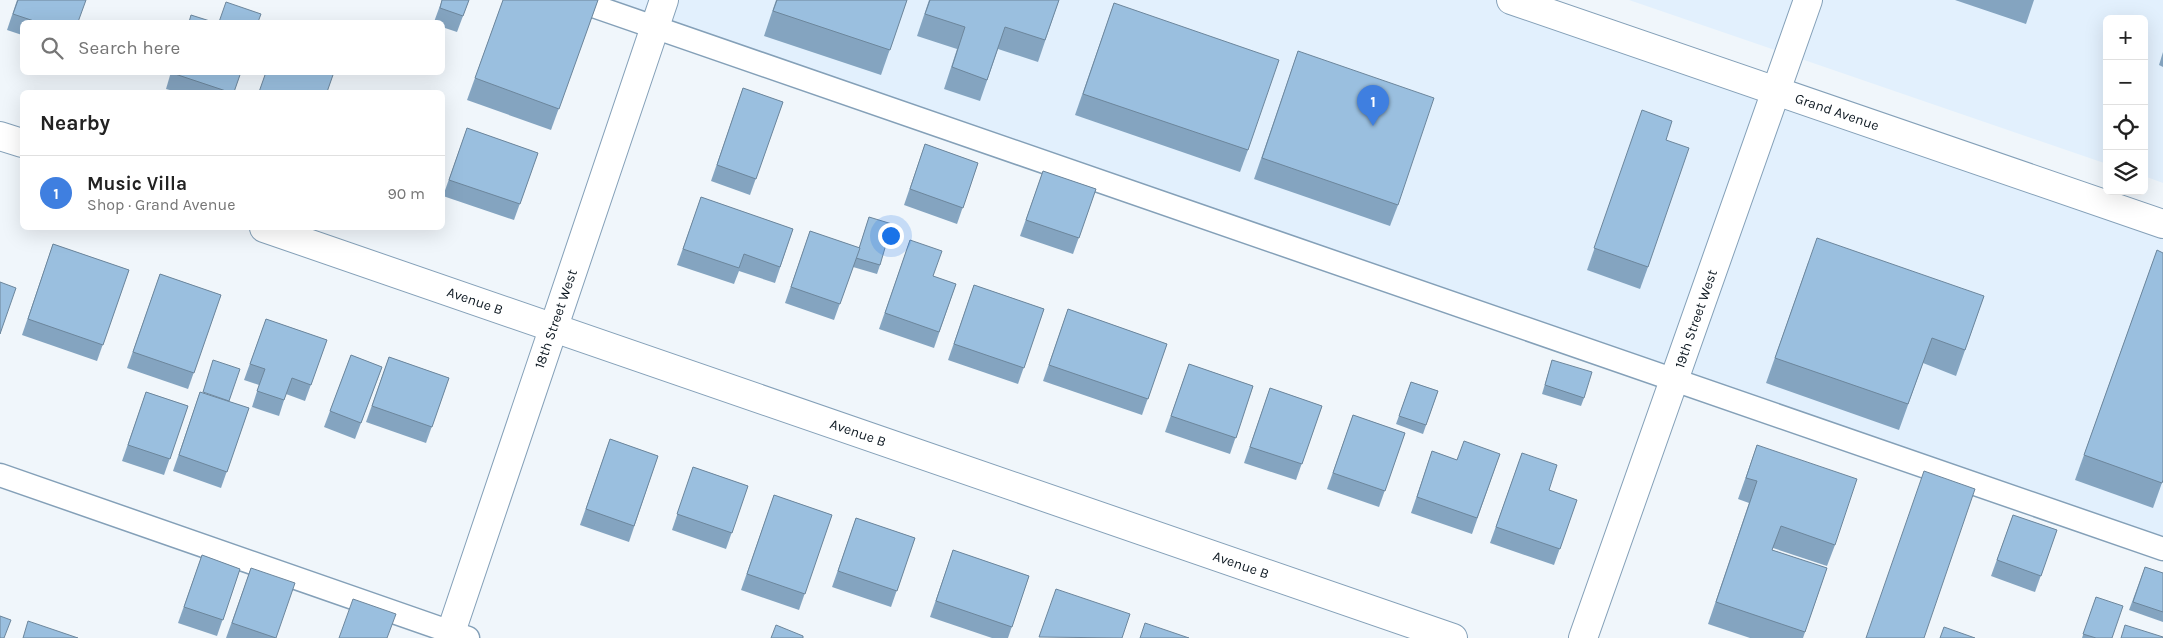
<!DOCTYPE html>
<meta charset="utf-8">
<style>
:root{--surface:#fff;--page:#f6f6f6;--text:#222;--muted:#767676;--line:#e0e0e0;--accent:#0b8043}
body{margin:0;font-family:Karla,sans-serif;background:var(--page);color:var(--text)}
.controls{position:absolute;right:15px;top:15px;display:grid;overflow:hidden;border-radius:8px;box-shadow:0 5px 20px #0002}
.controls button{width:45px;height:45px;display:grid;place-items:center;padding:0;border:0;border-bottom:1px solid var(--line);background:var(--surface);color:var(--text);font:25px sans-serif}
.you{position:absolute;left:890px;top:235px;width:18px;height:18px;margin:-12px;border:4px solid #fff;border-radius:50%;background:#1a73e8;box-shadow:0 0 0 8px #1a73e833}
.badge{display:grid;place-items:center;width:32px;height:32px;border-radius:50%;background:var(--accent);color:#fff;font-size:16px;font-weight:700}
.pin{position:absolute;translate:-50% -41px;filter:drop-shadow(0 1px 2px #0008)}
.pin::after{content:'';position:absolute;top:26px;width:18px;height:15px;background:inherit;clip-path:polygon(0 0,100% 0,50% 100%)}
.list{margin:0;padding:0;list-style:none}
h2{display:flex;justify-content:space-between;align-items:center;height:65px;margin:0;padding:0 20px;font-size:21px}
h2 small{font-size:16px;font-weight:400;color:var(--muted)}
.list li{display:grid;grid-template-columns:32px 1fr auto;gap:15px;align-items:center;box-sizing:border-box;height:75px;padding:0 20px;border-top:1px solid var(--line)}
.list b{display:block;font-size:19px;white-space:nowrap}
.list p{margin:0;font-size:16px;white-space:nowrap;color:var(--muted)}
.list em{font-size:16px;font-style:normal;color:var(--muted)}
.icon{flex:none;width:28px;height:28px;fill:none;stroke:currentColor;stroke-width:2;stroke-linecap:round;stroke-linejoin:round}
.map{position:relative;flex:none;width:2163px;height:638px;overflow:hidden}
.search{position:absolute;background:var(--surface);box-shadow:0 5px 20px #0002;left:20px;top:20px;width:425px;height:55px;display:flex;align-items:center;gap:12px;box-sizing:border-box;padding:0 18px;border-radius:8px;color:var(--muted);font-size:19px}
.panel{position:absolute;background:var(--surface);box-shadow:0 5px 20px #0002;left:20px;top:90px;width:425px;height:140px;border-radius:8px}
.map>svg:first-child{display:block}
.built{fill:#e2f0fd}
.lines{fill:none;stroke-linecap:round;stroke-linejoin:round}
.service-casing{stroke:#84a0b8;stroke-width:25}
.minor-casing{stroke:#84a0b8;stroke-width:30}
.primary-casing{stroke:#84a0b8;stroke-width:30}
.service{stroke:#fff;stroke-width:22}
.minor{stroke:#fff;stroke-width:28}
.primary{stroke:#fff;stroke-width:28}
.wall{fill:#84a4c0}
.building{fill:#9abfdf;stroke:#6c869c}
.labels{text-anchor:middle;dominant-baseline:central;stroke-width:5;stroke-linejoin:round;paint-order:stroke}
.street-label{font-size:14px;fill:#0f1a23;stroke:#fff}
</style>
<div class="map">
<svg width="2163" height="638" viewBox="0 0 2163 638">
<rect width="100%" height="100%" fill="#f0f6fb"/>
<g class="built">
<polygon points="582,0 1511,0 2163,224 2163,549"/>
<polygon points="1629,0 2163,0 2163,183 2144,176 2144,19 2107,19 2107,164"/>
</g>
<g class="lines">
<defs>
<g id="service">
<polyline points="576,0 2163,549"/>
<polyline points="0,475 468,638"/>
</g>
<g id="minor">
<polyline points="0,136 22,143"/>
<polyline points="264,228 1453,638"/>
<polyline points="449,638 664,0"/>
<polyline points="1583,638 1808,0"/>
</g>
<polyline id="primary" points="1511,0 2163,224"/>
</defs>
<use href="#service" class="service-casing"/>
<use href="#minor" class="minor-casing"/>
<use href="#primary" class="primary-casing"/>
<use href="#service" class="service"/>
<use href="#minor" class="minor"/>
<use href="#primary" class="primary"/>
</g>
<g class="wall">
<polygon points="17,0 78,22 22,22 22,35 7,30"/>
<polygon points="442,0 469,0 457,32 442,27 442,22 434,22"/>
<polygon points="503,0 598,0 551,130 467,100"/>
<polygon points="776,0 907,0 881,75 764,36"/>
<polygon points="929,0 1059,0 1038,62 998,49 980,101 944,89 957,49 917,36"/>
<polygon points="1955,0 2034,0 2026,24"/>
<polygon points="1114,3 1248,150 1240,172 1075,115"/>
<polygon points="1298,51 1398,205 1390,226 1254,179"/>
<polygon points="2163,52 2163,67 2159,65"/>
<polygon points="171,72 234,92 177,92 166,89"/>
<polygon points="743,88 783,102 750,195 711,181"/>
<polygon points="467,128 538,153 514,220 443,196"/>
<polygon points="1635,132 1666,140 1648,267 1640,289 1587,270"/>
<polygon points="925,144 978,163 957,224 904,205"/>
<polygon points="1043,171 1096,189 1073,254 1020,236"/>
<polygon points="701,197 793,229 775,283 739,271 734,284 677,265"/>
<polygon points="869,217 880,265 877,274 853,267 854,264 834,320 785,303 810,231 859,248"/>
<polygon points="910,240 933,276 956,284 934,348 879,329"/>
<polygon points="53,244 129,270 97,361 22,335"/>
<polygon points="2157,250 2163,480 2153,508 2075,480"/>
<polygon points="1808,263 1984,296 1956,376 1923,363 1899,430 1766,383"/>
<polygon points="160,274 221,295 188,389 127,368"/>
<polygon points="974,285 1044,309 1018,384 948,360"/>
<polygon points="1068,309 1167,344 1142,415 1043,381"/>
<polygon points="266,319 327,340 305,401 286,394 279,416 252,407 259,385 244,380"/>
<polygon points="351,355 382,367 355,439 324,427"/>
<polygon points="389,357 449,378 426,443 366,422"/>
<polygon points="1552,360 1584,398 1581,406 1542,394"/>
<polygon points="1189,364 1253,386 1230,454 1165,432"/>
<polygon points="1411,382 1438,391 1423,434 1396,424"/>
<polygon points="1270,388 1322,406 1296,480 1244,463"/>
<polygon points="146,392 188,406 164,475 122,461"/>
<polygon points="200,392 249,408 221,488 173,471"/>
<polygon points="1353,415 1405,433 1379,507 1327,489"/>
<polygon points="610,439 658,456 629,542 580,525"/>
<polygon points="1757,445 1835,545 1827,566 1773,548 1772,550 1827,568 1803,638 1750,638 1708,624 1749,503 1738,499"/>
<polygon points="1432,451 1457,460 1500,454 1472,534 1411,513"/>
<polygon points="1522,453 1549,490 1577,500 1554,565 1490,543"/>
<polygon points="693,467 748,486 726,549 672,530"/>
<polygon points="774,495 832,515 799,610 741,590"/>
<polygon points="2013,515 2057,530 2035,592 1991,576"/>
<polygon points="856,518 915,538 891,607 832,587"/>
<polygon points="953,550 1029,576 1008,638 992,638 930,617"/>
<polygon points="202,555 240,569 217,636 178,623"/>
<polygon points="2145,567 2163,573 2163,622 2129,610"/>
<polygon points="251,568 276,638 226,638"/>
<polygon points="2096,597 2112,638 2082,638"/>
</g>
<g class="building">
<polygon points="18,0 86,0 78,22 37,22 13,14"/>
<polygon points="442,0 469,0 463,16 440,8"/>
<polygon points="503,0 598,0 559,109 475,78"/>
<polygon points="777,0 907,0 890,50 773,11"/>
<polygon points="930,0 1059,0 1045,40 1005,27 987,80 952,67 965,27 925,14"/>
<polygon points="226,2 261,14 258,22 219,22"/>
<polygon points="1114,3 1279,60 1248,150 1083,94"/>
<polygon points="191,15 213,22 189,22"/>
<polygon points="1298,51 1434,98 1398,205 1262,158"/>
<polygon points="241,72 234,92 229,92 172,73"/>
<polygon points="266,72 334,72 327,92 259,92"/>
<polygon points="743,88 783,102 756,179 717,165"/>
<polygon points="1642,110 1672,121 1666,140 1689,148 1648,267 1594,248"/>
<polygon points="467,128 538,153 520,204 449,180"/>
<polygon points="925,144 978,163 963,208 910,189"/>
<polygon points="1043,171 1096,189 1079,238 1026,220"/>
<polygon points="701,197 793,229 780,267 744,254 739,268 683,249"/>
<polygon points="869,217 892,224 880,265 856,258"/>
<polygon points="810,231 860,248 840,304 791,287"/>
<polygon points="1817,238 1984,296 1965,350 1932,338 1908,404 1775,358"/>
<polygon points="910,240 942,251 933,276 956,284 939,332 885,313"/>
<polygon points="53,244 129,270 103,345 28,319"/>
<polygon points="2157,250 2163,253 2163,480 2162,483 2084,455"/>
<polygon points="160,274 221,295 194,373 133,352"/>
<polygon points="0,282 16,288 0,334"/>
<polygon points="974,285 1044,309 1024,368 954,344"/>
<polygon points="1068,309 1167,344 1148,399 1049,365"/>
<polygon points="266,319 327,340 311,385 292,378 284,400 257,391 265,369 250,364"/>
<polygon points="351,355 382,367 361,423 330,411"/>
<polygon points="389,357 449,378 432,427 372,406"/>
<polygon points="213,360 240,369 229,401 203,392"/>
<polygon points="1552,360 1592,372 1584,398 1545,385"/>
<polygon points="1189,364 1253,386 1236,438 1171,416"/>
<polygon points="1411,382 1438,391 1426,425 1399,416"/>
<polygon points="1270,388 1322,406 1302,464 1250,447"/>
<polygon points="146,392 188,406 170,459 128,445"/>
<polygon points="200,392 249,408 227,472 179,455"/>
<polygon points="1353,415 1405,433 1385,491 1333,473"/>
<polygon points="610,439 658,456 634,526 586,509"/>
<polygon points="1464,441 1500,454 1477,518 1417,497 1432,451 1457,460"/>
<polygon points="1757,445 1857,479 1835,545 1781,526 1772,550 1827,568 1805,632 1716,602 1757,481 1746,478"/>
<polygon points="1522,453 1557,465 1549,490 1577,500 1560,549 1496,527"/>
<polygon points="693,467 748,486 732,533 677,514"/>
<polygon points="1924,471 1975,489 1924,638 1866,638"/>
<polygon points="774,495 832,515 805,594 747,574"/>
<polygon points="2013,515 2057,530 2041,576 1997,560"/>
<polygon points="856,518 915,538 897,591 838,571"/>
<polygon points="953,550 1029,576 1012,627 936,601"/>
<polygon points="202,555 240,569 223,620 184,607"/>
<polygon points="2145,567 2163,573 2163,612 2133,602"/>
<polygon points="251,568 295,583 276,638 232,623"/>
<polygon points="1056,589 1130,614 1122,638 1039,637"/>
<polygon points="2096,597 2123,606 2112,638 2096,638 2083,634"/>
<polygon points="353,599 396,614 387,638 339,638"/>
<polygon points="0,616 11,620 4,638 0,638"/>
<polygon points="28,621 78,638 23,638"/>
<polygon points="1145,623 1189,638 1140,638"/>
<polygon points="776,625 803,636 803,638 771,638"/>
<polygon points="2125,625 2163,637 2163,638 2121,638"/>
<polygon points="1944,627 1975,638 1940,638"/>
</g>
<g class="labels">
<g class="street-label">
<text transform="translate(1837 112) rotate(19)">Grand Avenue</text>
<text transform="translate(475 301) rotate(19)">Avenue B</text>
<text transform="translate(556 319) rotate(-71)">18th Street West</text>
<text transform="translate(1696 319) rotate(-71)">19th Street West</text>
<text transform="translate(858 433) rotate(19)">Avenue B</text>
<text transform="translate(1241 565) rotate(19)">Avenue B</text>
</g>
</g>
</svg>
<div class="controls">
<button>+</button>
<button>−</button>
<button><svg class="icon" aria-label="locate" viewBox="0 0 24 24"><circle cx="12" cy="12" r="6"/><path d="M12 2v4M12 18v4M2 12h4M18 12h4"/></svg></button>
<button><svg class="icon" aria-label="layers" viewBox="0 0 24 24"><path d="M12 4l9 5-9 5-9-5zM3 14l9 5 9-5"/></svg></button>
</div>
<div class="you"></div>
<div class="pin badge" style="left:1373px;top:126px;background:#3f7fe0">1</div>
<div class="search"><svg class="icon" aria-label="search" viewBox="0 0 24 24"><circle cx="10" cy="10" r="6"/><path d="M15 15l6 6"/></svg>Search here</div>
<section class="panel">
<h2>Nearby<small></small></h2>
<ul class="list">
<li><span class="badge" style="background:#3f7fe0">1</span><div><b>Music Villa</b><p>Shop · Grand Avenue</p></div><em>90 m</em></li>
</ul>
</section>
</div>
